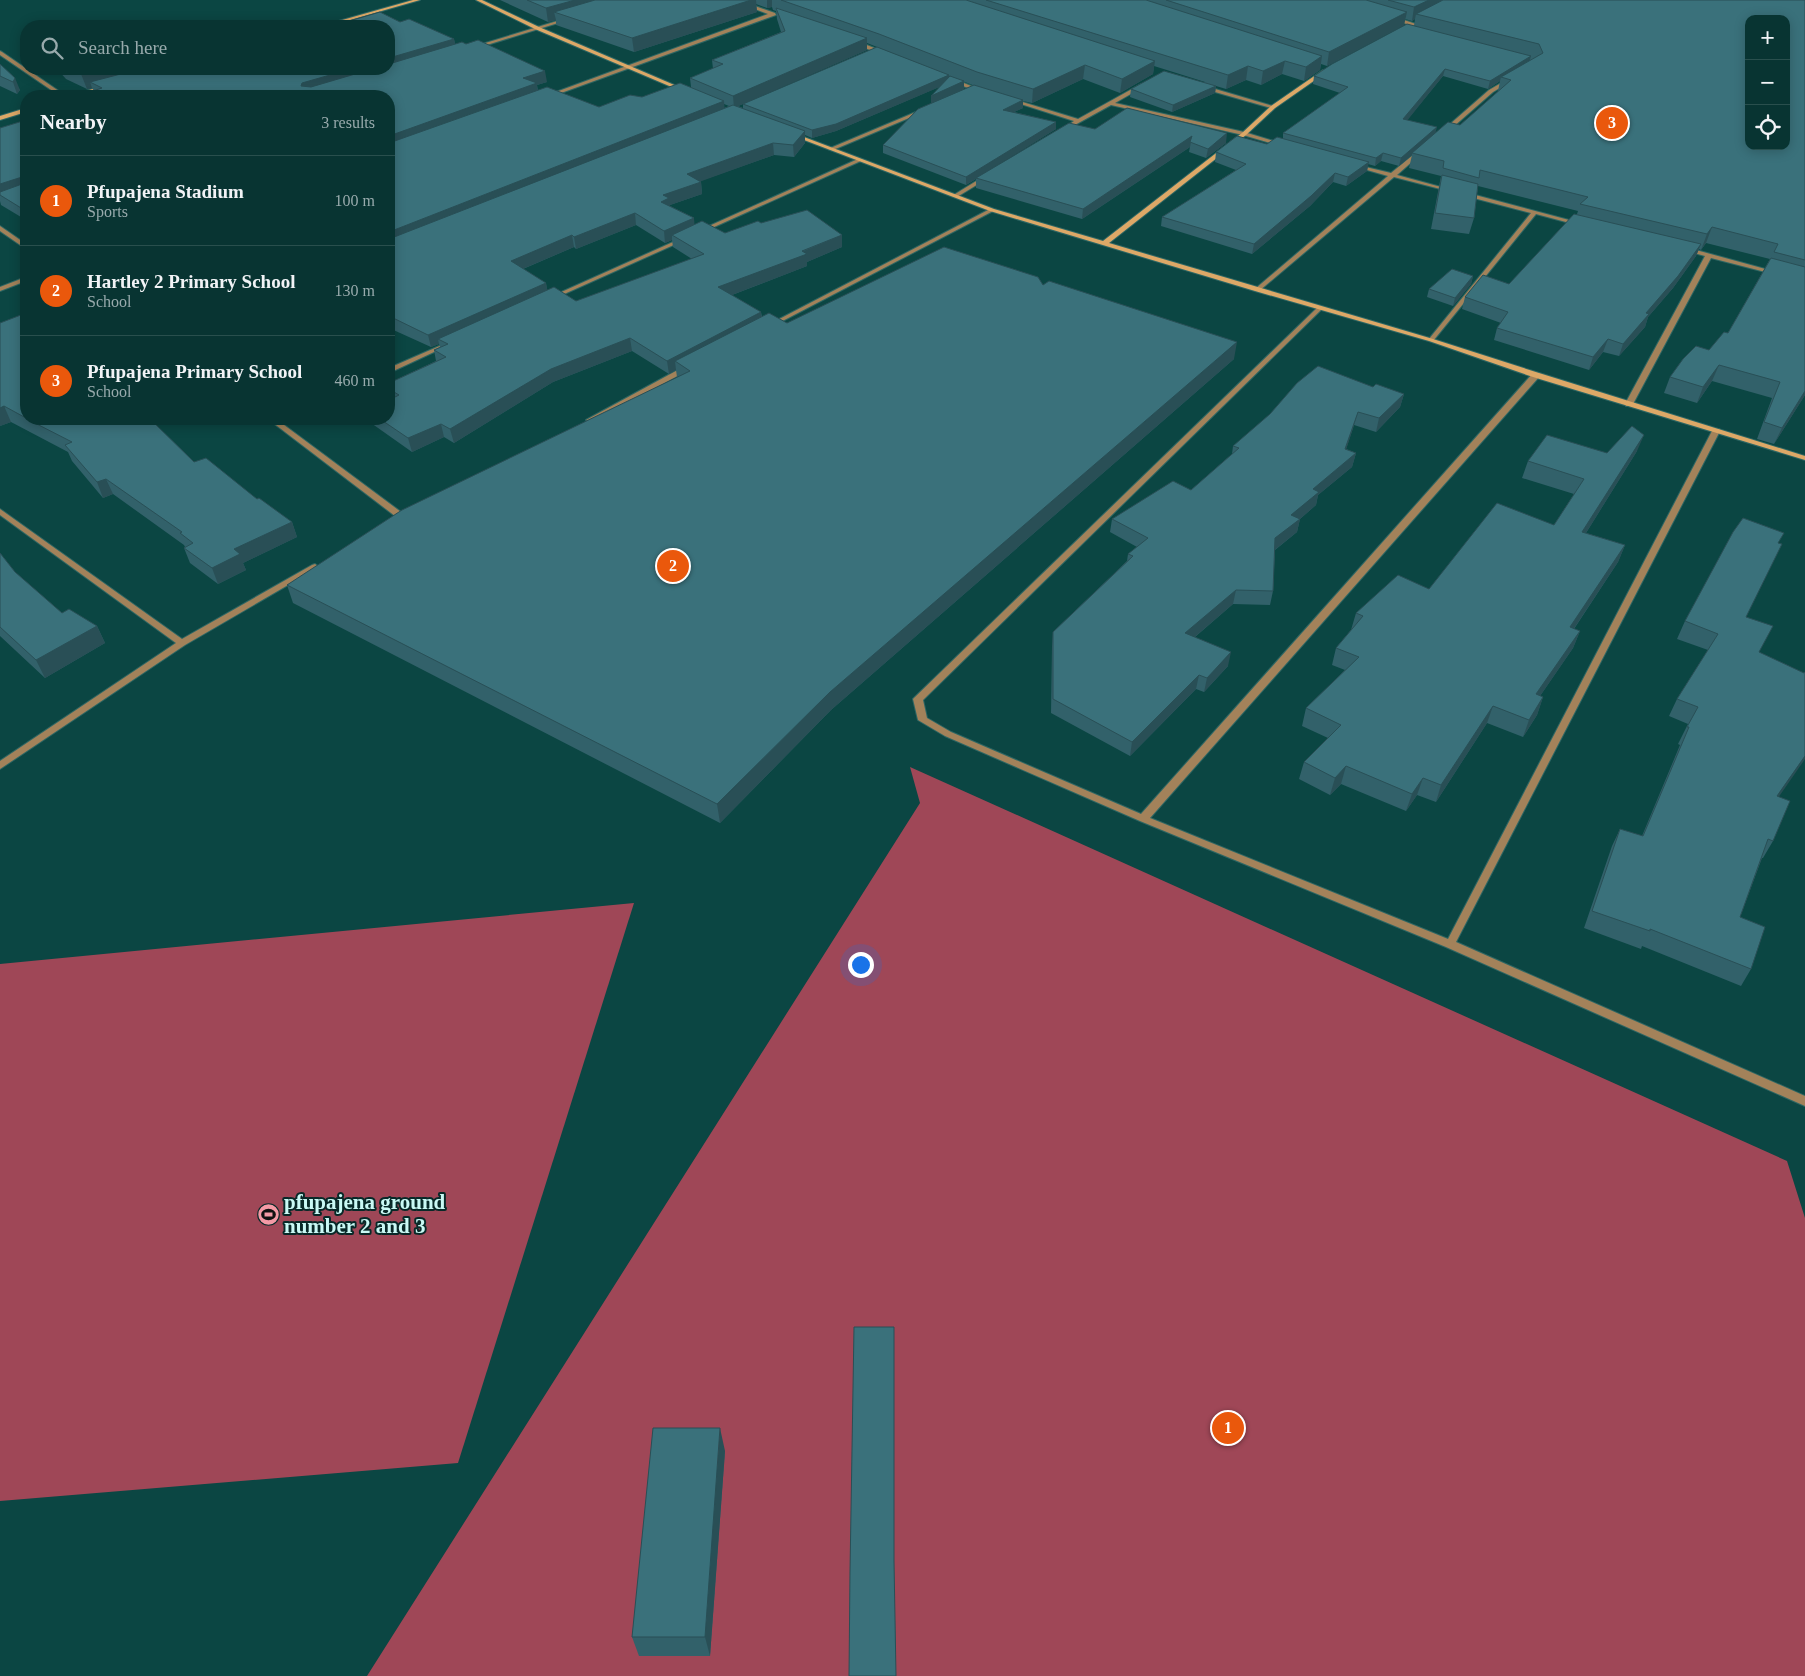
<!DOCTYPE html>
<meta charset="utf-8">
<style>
:root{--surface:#083432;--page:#113c3a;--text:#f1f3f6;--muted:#98aaac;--line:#294f4d;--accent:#ea580c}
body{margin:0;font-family:"Times New Roman",serif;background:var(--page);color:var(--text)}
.controls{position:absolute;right:15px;top:15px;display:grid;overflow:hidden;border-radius:10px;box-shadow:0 2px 12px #0003}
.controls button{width:45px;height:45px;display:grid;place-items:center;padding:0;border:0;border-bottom:1px solid var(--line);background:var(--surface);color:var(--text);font:25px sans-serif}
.you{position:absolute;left:860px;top:964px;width:18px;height:18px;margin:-12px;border:4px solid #fff;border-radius:50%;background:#1a73e8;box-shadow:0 0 0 8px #1a73e833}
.badge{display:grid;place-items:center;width:32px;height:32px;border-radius:50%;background:var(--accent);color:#fff;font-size:16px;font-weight:700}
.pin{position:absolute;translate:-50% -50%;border:2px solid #fff;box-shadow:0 1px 5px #0006}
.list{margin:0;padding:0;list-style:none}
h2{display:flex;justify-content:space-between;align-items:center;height:65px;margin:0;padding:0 20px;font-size:21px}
h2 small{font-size:16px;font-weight:400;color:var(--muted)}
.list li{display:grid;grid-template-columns:32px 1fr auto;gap:15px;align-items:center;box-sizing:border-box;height:90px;padding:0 20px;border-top:1px solid var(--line)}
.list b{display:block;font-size:19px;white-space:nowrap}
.list p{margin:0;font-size:16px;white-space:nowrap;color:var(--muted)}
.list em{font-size:16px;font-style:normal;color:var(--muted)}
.icon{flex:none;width:28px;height:28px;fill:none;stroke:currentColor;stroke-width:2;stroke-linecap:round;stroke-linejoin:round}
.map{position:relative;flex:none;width:1805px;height:1676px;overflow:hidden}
.search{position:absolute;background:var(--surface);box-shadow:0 2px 12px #0003;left:20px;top:20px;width:375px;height:55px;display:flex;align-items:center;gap:12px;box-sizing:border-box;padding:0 18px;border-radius:20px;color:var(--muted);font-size:19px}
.panel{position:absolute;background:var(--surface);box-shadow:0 2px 12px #0003;left:20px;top:90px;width:375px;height:335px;border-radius:20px}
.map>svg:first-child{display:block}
.green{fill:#9f4757}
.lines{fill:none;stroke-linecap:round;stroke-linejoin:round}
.street-casing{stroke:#2d6663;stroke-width:2}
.secondary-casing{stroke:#2d6663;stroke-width:2}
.street{fill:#a3825a;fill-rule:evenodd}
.secondary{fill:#dda867;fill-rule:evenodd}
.wall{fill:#32616a;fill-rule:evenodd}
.shaded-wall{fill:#294f56}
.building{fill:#3a717b;stroke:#294f56;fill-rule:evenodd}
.labels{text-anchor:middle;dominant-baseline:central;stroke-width:4;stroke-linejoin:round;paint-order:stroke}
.near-poi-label{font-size:21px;font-weight:bold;fill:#caf9f5;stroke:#082928;text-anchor:start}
</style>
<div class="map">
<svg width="1805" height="1676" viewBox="0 0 1805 1676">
<rect width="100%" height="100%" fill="#0b4643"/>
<g class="green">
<polygon points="910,767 1787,1161 1805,1218 1805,1676 367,1676 920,803"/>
<polygon points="634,903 458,1463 0,1501 0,964"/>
</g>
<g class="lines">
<defs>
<g id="street">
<polygon points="731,0 738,0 775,13 776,15 550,97 545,96 768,14"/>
<polygon points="1391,17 1395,17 1416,24 1413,26 1391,19"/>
<polygon points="567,18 571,19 474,49 469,48"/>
<polygon points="854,40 887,53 888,54 883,55 852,43"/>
<polygon points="0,51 2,52 66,96 60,96 0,55"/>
<polygon points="950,79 954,79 986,92 981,93 950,81"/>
<polygon points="1508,79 1513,80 1493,92 1445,134 1441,134 1441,132 1489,90"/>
<polygon points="1141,84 1144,86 1143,87 1115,103 1244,132 1287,145 1284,147 1243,135 1111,105 1073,126 1070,124 1074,121 1008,100 1013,99 1078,119"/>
<polygon points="1201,86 1205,86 1276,107 1271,108 1201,88"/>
<polygon points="923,109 928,110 833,150 828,149"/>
<polygon points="1418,151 1423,152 1397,175 1452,190 1452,192 1394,177 1259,291 1255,291 1255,289 1388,176 1353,166 1353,164 1391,173"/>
<polygon points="858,159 863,160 703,232 698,231"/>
<polygon points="986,175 988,176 988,178 957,197 952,196"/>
<polygon points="1464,192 1584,224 1581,226 1536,214 1433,341 1429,341 1429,339 1531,213 1462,195 1461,194"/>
<polygon points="990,209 995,210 771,327 766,326"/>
<polygon points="0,226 26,244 26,249 0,231"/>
<polygon points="682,238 687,239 553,299 548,298"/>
<polygon points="1685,247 1780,273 1777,275 1711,258 1633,404 1632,406 1626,406 1625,404 1705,256 1683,250 1683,248"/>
<polygon points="26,277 26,281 0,291 0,287"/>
<polygon points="1318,307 1323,308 923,700 927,718 951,732 1141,814 1533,373 1539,373 1539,377 1150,818 1448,939 1712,431 1713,429 1719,429 1720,431 1456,942 1805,1096 1805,1106 1446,947 1140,821 945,736 918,720 913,699 915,697"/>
<polygon points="444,344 449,345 389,373 389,368"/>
<polygon points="685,366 692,368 593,422 590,422 586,420"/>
<polygon points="268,419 276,419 405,515 405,519 399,519"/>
<polygon points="0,509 182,639 312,565 315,564 319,567 185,645 0,769 0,761 176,643 0,515"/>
</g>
<g id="secondary">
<polygon points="413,0 420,0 329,26 321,26"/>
<polygon points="476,0 482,0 539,27 686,90 681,91 535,29"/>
<polygon points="1323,70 1328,71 1275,108 1246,135 1109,243 1433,339 1539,373 1805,456 1805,460 1533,377 1429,341 1255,291 990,211 791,135 796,134 994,209 1103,241 1242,133 1271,106"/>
<polygon points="105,85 107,86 107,88 78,96 70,96"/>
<polygon points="26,108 26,112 0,120 0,116"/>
</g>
</defs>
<use href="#street" class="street-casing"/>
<use href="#secondary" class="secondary-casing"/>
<use href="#street" class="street"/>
<use href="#secondary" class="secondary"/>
</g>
<g class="wall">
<path d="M500 0H1805V395L1774 444 1757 439 1772 398 1712 381 1697 403 1664 393 1670 377 1709 350 1728 333 1770 259 1706 243 1701 250 1699 249 1696 256 1673 288 1648 317 1645 327 1619 356 1603 352 1589 370 1494 340 1497 328 1501 323 1462 309 1465 297 1509 284 1577 214 1578 211 1478 186 1474 218 1469 234 1431 229 1441 176 1409 168 1412 155 1399 166 1381 161 1375 166 1368 164 1367 171 1346 186 1333 182 1310 206 1252 254 1161 226 1162 217 1236 170 1215 162 1216 152 1267 144 1283 138V133L1340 93 1313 84 1314 76 1414 26 1415 19 1412 21 1405 19 1404 25 1327 66 1321 64 1320 70 1304 81 1282 74 1261 85 1246 80 1226 89 1216 86 1215 93 1172 112 1130 97 1131 89 1205 82 1154 66 1153 74 1120 93 1083 79 1032 103 1023 101V108L1014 112 1056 122V129L997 165 1095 129 1226 143 1206 158 1189 152 1190 147 1082 219 976 188V179L966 185 883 153V145L975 86 867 43V50L749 101 949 77 964 81V89L931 103 939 87 836 131 812 138 805 135V143L794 157 774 155 700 181 701 182 702 194 670 205V206L694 218V225L725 233 761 223 842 235V247L807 262V266L732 295 761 312 762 317 787 323 1043 285 1234 359 831 710 720 823 293 603 287 585 677 377 676 370 669 374 632 351 553 382 454 443 444 437 412 452 371 423 369 419H389V383L436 361 434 350 440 347 439 344 431 347 389 328V96L94 91 92 88 87 89 66 79 57 69H389L400 22 454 39 455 44 547 82 537 85 538 91 599 107 691 87 690 78 713 69 712 60 781 32 777 19 776 11 773 10 772 7 767 8 756 4 757 12 634 52 556 25V20L548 22ZM1443 76 1488 89 1500 81 1498 91V92L1460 125 1435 133 1407 120ZM724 104 729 106 724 108ZM743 104V108L738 106ZM636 225 665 243 672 240 673 247 692 259 576 301 547 290 546 283 523 269 574 247 576 249Z"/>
<polygon points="0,64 20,90 17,94 0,86"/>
<polygon points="26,120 26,220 1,205 0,201 0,128"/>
<polygon points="1473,276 1471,284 1453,306 1427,297 1429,289"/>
<polygon points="26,313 26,419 150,419 194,462 257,499 292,522 297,537 243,563 246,570 218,584 190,563 184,548 185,547 184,545 113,494 103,498 72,461 68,452 11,422 0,426"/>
<polygon points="1373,387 1404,394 1400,407 1376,432 1354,425 1346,449 1356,453 1352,467 1318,495 1316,505 1300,519 1297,532 1275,550 1273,591 1270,605 1233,604 1195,637 1228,666 1204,692 1196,689 1130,756 1051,713 1052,646 1053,632 1127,561 1128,554 1137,547 1110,532 1112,519 1191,490 1232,454 1233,446"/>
<polygon points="1637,451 1586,533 1625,545 1618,562 1574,629 1580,631 1573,648 1540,696 1543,697 1537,715 1523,737 1487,723 1436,802 1417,795 1406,811 1341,784 1330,795 1299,779 1304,762 1328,738 1302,726 1306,708 1345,670 1332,665 1336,648 1351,630 1356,613 1429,589 1554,525 1574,494 1522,478 1528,461 1607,453"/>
<polygon points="1779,543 1746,617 1759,652 1779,797 1773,841 1763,858 1762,858 1740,917 1751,969 1741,986 1642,946 1641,949 1584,928 1612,846 1620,829 1642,836 1680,745 1678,744 1688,724 1669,716 1677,699 1708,650 1677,639 1685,621"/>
<polygon points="0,553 15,572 62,613 97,626 105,643 45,678 0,636"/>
<polygon points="725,1451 710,1656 639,1656 632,1637"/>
</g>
<g class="shaded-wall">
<polygon points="575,0 621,0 554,12 556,20 548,22 546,8"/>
<polygon points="751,0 756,0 757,12 634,52 632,38"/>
<polygon points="767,0 772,0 772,7 767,8"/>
<polygon points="1429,0 1451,0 1416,14 1415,19 1412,21 1414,7"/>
<polygon points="1407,12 1404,25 1327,66 1329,52"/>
<polygon points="867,38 867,50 734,108 733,96"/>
<polygon points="454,39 456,49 304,96 301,86 302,83 351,69 389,69 389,58"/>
<polygon points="1322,56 1320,70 1304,81 1306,67"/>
<polygon points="1531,56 1529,63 1501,77 1500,81 1488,89 1490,81"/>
<polygon points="1155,61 1153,74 1120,93 1122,79"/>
<polygon points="1285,61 1282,74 1261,85 1263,71"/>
<polygon points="1085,65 1083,79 1032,103 1033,89"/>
<polygon points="1248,66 1246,80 1226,89 1228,75"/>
<polygon points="102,69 161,69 90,82 92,88 87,89 81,74"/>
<polygon points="1445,69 1443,76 1402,127 1403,119"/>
<polygon points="545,71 547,82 537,85 538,94 389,148 389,136 523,78"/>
<polygon points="949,75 949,83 836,131 812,138 812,130"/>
<polygon points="15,78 20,90 17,94 13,82"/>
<polygon points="964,81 964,89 931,103 931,96"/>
<polygon points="1216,86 1215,93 1172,112 1173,105"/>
<polygon points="1023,100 1023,108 1003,117 1003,110"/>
<polygon points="724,101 725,112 389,245 389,232"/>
<polygon points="1056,122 1056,129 966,185 966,177"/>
<polygon points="1437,127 1435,135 1412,153 1412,155 1399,166 1401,158"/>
<polygon points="805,131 805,143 794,157 793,145"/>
<polygon points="1227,133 1226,143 1206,158 1208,149"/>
<polygon points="1192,136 1190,147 1082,219 1083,209"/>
<polygon points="773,143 774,155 688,186 687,174"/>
<polygon points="1383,153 1381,161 1375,166 1376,158"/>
<polygon points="1369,162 1367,171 1346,186 1348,177"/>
<polygon points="1335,173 1333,182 1310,206 1252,254 1254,244"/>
<polygon points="22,177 26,186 0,195 0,184"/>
<polygon points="701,182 702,194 670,205 671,210 661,202 663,195"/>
<polygon points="635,213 636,225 576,249 574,237"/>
<polygon points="694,218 695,230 672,235 672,240 665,243 664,231"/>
<polygon points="1712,227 1706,243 1701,250 1707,234"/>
<polygon points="572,235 574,247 513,273 511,261"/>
<polygon points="842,235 842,247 807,262 807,266 719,300 718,287"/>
<polygon points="1701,244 1696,256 1673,288 1648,317 1645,327 1619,356 1623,344 1646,313"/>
<polygon points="1473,276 1471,284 1453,306 1455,298"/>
<polygon points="546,283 548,295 438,339 439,344 431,347 428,335"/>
<polygon points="761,312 762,325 675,361 676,370 669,374 667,361"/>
<polygon points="630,338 632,351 553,382 454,443 450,429 551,369"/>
<polygon points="1608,339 1603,352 1589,370 1593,357"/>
<polygon points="1237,342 1234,359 831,710 720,823 717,804 830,692"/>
<polygon points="1719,365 1712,381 1697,403 1703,387"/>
<polygon points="1805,391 1805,395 1774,444 1782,428"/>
<polygon points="1404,394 1400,407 1376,432 1379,418"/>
<polygon points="4,406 11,422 0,426 0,408"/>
<polygon points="1358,412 1354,425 1342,462 1345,449"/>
<polygon points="441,424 444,437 412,452 408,438"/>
<polygon points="1644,435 1637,451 1576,549 1582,532"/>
<polygon points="1356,453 1352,467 1318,495 1316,505 1300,519 1297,532 1272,552 1275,538 1291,515 1313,489"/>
<polygon points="106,479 113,494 103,498 97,482"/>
<polygon points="292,522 297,537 243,563 246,570 218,584 212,568 234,549"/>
<polygon points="1625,545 1618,562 1563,645 1570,627"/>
<polygon points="1236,590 1233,604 1183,647 1185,633"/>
<polygon points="97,626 105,643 45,678 36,660"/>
<polygon points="1580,631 1573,648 1529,712 1536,694"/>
<polygon points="1231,652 1228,666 1204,692 1207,678"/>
<polygon points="1199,675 1196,689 1130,756 1132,742"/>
<polygon points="1543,697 1537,715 1523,737 1529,720"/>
<polygon points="1493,706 1487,723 1436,802 1441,785"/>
<polygon points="1805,756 1805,759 1767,814 1777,796"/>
<polygon points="1346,766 1341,784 1330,795 1335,778"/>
<polygon points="1423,778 1417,795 1406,811 1412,794"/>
<polygon points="720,1428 725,1451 710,1656 705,1637"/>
</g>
<g class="building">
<polygon points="527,0 575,0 546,8"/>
<polygon points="595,0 751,0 632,38 554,12"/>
<polygon points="781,0 966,0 1155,61 1122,79 1085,65 1033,89 977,72 879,34"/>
<polygon points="986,0 1146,0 1322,56 1306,67 1285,61 1263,71 1248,66 1228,75"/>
<polygon points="1166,0 1366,0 1407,12 1329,52"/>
<polygon points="1388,0 1429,0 1414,7"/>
<path d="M1443 0H1805V260L1774 252 1778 244 1712 227 1707 234 1580 204 1588 197 1480 170 1479 178 1443 168 1444 161 1412 153 1448 122 1460 125 1511 80 1501 77 1543 53 1539 44 1416 14ZM1749 19H1786V146H1749Z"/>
<polygon points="776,8 867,38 733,96 690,78 723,64 712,60 785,31"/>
<polygon points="380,12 400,22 409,19 454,39 389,58 389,26 332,26"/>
<polygon points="314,22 323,26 300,26"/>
<polygon points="1407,24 1531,56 1490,81 1445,69 1403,119 1437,127 1401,158 1383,153 1376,158 1283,133 1348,87 1314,76 1332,64"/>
<polygon points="478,40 545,71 523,78 537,83 389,136 389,96 77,96 102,88 90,82 140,69 351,69 302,83 301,86 311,87 372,69 389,69 389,64 462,42 466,44"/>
<polygon points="877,47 949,75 836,124 812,130 743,104"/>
<polygon points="0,64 15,78 13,82 0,76"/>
<polygon points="70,69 102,69 81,74"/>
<polygon points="1164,71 1216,86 1173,105 1131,89"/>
<polygon points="950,76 964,81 931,96"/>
<polygon points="680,83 724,101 389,232 389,143 547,87 599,107 630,95 642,97"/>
<polygon points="974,85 1023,100 1003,110 1056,122 966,177 883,145 918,109"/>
<polygon points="733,105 805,131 793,145 773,143 687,174 701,182 663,195 669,198 661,202 694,218 664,231 635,213 574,237 572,235 511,261 546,283 428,335 389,316 389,239"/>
<polygon points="1127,108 1227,133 1208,149 1190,142 1192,136 1083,209 976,178 1069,123 1095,129"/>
<polygon points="26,120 26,211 0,195 0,192 22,184 22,177 0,184 0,128"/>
<polygon points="1237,136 1267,144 1277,137 1369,162 1348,177 1335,173 1311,196 1254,244 1162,217 1246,164 1216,152"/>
<polygon points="1442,175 1478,184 1474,218 1435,213"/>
<polygon points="807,210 842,235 802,251 807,254 718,287 761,312 667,361 630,338 551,369 450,429 441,424 408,438 380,419 389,419 389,400 399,395 389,389 389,383 446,357 434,350 448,344 438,339 554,287 576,301 704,254 672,235 702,221 725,233 758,221 761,223"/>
<polygon points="1574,214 1701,244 1678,276 1646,313 1649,314 1623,344 1608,339 1593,357 1497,328 1508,312 1465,297 1483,275 1509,284"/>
<polygon points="944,247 1038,277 1043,285 1049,281 1237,342 830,692 717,804 287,585 402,510 690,371 675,361 769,313 787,323"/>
<polygon points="1771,258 1805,267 1805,391 1782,428 1764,422 1780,382 1719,365 1703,387 1670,377 1683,359 1696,346 1709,350 1724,332 1728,333"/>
<polygon points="1452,269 1473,276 1455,298 1429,289"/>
<polygon points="26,313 26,418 4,406 0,408 0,323"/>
<polygon points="1318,366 1373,387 1376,384 1404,394 1379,418 1358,412 1345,449 1356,453 1313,489 1319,492 1291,515 1300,519 1275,538 1273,591 1236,590 1185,633 1231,652 1207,678 1199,675 1132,742 1053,699 1053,632 1133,556 1128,554 1148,538 1112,519 1173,481 1191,490 1239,448 1233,446 1270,414 1297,383"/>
<polygon points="27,419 150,419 194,462 206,458 257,499 259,498 292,522 234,549 240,554 212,568 184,548 193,543 180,533 182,532 106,479 97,482 65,445 72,442"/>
<polygon points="1632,426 1644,435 1582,532 1625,545 1570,627 1580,631 1536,694 1543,697 1529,720 1493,706 1441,785 1423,778 1412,794 1346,766 1335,778 1304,762 1341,725 1306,708 1359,657 1336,648 1363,616 1356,613 1398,575 1429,589 1497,503 1554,525 1584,479 1528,461 1547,435 1607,453"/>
<polygon points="1743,518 1784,533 1778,543 1782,544 1746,617 1773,626 1759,652 1804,673 1805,672 1805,756 1777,796 1790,801 1773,841 1768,839 1740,917 1765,927 1751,969 1650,929 1650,931 1592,911 1620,829 1643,836 1689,727 1687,727 1698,707 1677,699 1718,634 1685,621 1733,532"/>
<polygon points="0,553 15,572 62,613 69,609 97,626 36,660 0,627"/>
<polygon points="854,1327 894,1327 894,1561 896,1676 849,1676 850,1572"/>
<polygon points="653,1428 720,1428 705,1637 632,1637"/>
</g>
<defs>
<symbol id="stadium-disc" viewBox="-11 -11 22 22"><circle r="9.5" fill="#f49aa6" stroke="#082928"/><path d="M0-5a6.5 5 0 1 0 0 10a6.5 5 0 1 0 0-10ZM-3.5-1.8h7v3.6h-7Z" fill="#111"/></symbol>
</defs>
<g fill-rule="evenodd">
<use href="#stadium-disc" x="256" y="1202" width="25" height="25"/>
</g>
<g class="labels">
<g class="near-poi-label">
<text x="284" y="1202">pfupajena ground<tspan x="284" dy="24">number 2 and 3</tspan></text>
</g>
</g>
</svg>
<div class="controls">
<button>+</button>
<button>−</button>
<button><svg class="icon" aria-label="locate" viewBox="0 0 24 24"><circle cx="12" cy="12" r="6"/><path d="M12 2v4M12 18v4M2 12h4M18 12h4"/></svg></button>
</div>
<div class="you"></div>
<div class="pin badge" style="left:1228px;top:1428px">1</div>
<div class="pin badge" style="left:673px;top:566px">2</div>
<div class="pin badge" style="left:1612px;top:123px">3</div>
<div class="search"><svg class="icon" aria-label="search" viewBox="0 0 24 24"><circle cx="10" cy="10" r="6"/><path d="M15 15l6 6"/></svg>Search here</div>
<section class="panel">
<h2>Nearby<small>3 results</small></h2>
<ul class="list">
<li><span class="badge">1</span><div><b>Pfupajena Stadium</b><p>Sports</p></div><em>100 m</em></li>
<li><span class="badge">2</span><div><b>Hartley 2 Primary School</b><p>School</p></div><em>130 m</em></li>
<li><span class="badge">3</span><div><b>Pfupajena Primary School</b><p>School</p></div><em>460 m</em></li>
</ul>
</section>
</div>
